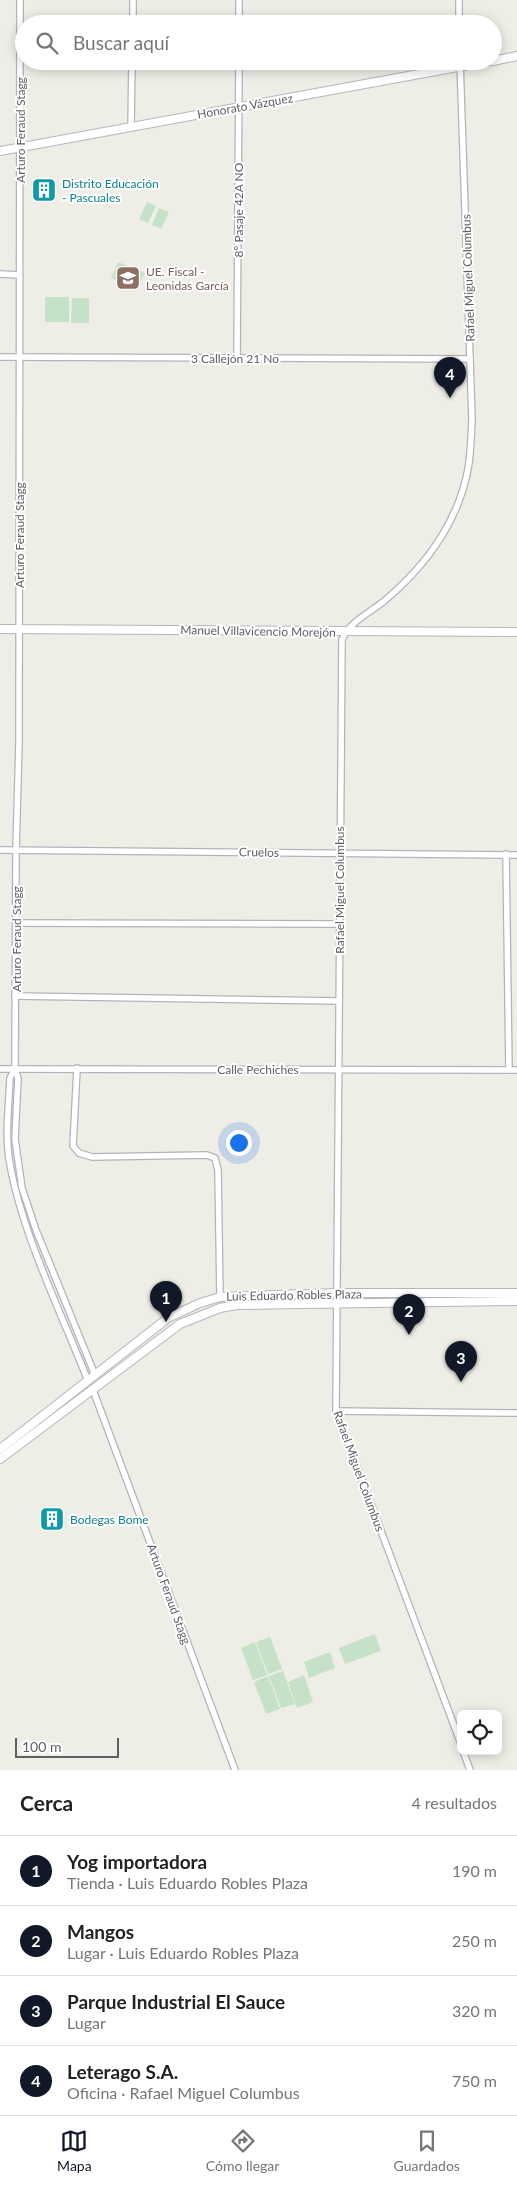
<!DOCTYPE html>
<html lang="es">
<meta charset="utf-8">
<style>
:root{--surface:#fff;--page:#f6f6f6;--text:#222;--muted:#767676;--line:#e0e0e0;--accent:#111827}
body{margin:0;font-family:Lato,sans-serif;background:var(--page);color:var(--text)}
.controls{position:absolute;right:15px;bottom:15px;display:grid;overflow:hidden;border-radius:8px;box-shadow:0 2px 12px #0003}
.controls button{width:45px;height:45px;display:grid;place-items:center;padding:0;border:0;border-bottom:1px solid var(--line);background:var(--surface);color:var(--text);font:25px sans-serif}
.scale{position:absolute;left:15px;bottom:12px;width:104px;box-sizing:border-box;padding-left:5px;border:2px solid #5d5f64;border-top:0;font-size:14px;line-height:18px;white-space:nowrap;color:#5d5f64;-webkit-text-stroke:4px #fff;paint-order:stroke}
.you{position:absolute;left:238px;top:1142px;width:18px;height:18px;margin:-12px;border:4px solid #fff;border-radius:50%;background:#1a73e8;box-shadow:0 0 0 8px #1a73e833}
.badge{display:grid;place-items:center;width:32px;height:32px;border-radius:50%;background:var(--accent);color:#fff;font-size:16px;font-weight:700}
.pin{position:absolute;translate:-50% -41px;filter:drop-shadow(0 1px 2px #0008)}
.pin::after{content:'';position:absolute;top:26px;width:18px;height:15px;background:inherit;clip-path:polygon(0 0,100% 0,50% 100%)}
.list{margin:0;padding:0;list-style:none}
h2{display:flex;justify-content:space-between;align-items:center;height:65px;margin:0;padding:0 20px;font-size:21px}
h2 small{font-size:16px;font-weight:400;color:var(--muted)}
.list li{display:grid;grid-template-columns:32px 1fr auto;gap:15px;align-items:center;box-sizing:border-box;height:70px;padding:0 20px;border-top:1px solid var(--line)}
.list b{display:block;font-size:19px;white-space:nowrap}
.list p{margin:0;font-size:16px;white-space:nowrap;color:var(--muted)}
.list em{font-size:16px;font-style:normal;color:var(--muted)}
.icon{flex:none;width:28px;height:28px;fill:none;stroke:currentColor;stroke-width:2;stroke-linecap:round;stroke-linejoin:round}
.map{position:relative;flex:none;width:517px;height:1770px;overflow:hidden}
.search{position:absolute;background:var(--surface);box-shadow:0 2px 12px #0003;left:15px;right:15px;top:15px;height:55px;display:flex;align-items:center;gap:12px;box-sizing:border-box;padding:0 18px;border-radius:28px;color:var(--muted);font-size:19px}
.sheet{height:345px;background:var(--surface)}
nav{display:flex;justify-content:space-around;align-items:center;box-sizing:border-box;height:70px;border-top:1px solid var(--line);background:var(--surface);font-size:14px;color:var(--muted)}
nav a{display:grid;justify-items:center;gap:2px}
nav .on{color:var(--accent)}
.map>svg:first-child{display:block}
.green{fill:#c5e2c9}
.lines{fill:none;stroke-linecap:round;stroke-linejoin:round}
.street-casing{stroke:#b3b4b9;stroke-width:8}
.secondary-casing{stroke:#b4b6bb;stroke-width:10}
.street{stroke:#fff;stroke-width:5.5}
.secondary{stroke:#fff;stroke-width:8}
.labels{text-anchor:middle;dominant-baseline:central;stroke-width:4;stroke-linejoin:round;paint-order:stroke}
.street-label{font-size:12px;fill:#5d5f64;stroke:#fff}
.culture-label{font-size:12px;fill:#0d838f;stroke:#fff;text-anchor:start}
.education-label{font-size:12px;fill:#785e54;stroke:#fff;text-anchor:start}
</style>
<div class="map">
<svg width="517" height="1770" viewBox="0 0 517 1770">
<rect width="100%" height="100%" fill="#eeede6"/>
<g class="green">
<polygon points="147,202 156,206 148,223 139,219"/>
<polygon points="159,208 169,212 161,229 152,225"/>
<polygon points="118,262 145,273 136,290 111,278"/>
<rect x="45" y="297" width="24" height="25"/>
<polygon points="72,298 89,298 89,323 71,323"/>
<polygon points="375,1634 381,1651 345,1664 339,1648"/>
<polygon points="270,1637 282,1669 268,1674 256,1642"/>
<polygon points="255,1642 267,1675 253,1680 241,1648"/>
<polygon points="330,1652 335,1668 309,1678 304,1662"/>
<polygon points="283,1671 295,1704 281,1708 269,1676"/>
<polygon points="304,1675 313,1702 297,1708 288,1682"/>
<polygon points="268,1676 280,1709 266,1714 254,1682"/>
</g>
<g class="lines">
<defs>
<g id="street">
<polyline points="20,0 19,743 16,850 15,1069 18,1078 15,1139 22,1188 36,1230 95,1375"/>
<polyline points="239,0 239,24"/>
<polyline points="459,0 459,24"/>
<polyline points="133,24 133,0"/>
<path d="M460 61 472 419C471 436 471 453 468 469 458 522 425 567 383 602 369 613 348 623 342 640L336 1411 461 1744"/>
<polyline points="131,127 132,61"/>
<polyline points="0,274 19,275"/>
<polyline points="0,357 470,359"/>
<polyline points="237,358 239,61"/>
<polyline points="0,850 517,855"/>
<polyline points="506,854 509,1070"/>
<polyline points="16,923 339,924"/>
<polyline points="15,996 339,1001"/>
<polyline points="77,1068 73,1146 79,1153 92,1157 207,1155 215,1158 218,1170 220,1297"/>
<polyline points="0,1069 517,1070"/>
<path d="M15 1069 10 1078C9 1104 5 1132 9 1158 20 1230 61 1312 88 1381"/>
<polyline points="93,1390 235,1770"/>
<polyline points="336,1411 517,1413"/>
<polyline points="463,1751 470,1770"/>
</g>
<g id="secondary">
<polyline points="493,61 517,56"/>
<polyline points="0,151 490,61"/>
<polyline points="0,629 517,632"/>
<polyline points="0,1449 168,1318 200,1303 220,1297 337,1293 517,1293"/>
<polyline points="0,1459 180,1324 220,1308 237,1305 517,1301"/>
</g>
</defs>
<use href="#street" class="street-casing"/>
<use href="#secondary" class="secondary-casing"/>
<use href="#street" class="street"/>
<use href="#secondary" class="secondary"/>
</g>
<defs>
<symbol id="building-square" viewBox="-11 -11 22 22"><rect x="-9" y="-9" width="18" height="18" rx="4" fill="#0f9aa8" stroke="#fff"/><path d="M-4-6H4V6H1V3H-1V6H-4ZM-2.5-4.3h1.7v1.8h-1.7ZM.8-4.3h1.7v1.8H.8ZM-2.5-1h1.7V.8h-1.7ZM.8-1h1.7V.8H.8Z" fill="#fff"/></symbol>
<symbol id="school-square" viewBox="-11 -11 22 22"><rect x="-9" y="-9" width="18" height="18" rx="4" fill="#8d6e63" stroke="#fff"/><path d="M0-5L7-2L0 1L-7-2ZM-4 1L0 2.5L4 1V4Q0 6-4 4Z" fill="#fff"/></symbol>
</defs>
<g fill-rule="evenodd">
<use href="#building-square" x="30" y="176" width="28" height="28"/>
<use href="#school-square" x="114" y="264" width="28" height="28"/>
<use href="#building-square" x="38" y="1505" width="28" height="28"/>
</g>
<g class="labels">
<g class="street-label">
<text transform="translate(245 106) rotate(-10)">Honorato Vázquez</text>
<text transform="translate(20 130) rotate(-90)">Arturo Feraud Stagg</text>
<text transform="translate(238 210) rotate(-90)">8º Pasaje 42A NO</text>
<text transform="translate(468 278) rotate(-92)">Rafael Miguel Columbus</text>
<text x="235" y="358">3 Callejón 21 No</text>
<text transform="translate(19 535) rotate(-90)">Arturo Feraud Stagg</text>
<text transform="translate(258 631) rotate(1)">Manuel Villavicencio Morejón</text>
<text transform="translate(259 852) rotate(1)">Cruelos</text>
<text transform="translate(339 890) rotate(-90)">Rafael Miguel Columbus</text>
<text transform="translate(16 939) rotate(-90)">Arturo Feraud Stagg</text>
<text x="258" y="1069">Calle Pechiches</text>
<text transform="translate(294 1295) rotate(-1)">Luis Eduardo Robles Plaza</text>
<text transform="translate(359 1471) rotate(70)">Rafael Miguel Columbus</text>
<text transform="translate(169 1594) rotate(70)">Arturo Feraud Stagg</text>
</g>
<g class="culture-label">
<text x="62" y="183">Distrito Educación<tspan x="62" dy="14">- Pascuales</tspan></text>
<text x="70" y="1519">Bodegas Bome</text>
</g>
<g class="education-label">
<text x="146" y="271">UE. Fiscal -<tspan x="146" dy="14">Leonidas García</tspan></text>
</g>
</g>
</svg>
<div class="controls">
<button><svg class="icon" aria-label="locate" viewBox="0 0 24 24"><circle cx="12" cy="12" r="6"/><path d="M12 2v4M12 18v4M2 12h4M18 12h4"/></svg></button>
</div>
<div class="scale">100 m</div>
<div class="you"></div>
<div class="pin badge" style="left:166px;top:1322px">1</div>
<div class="pin badge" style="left:409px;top:1335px">2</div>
<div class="pin badge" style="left:461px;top:1382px">3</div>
<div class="pin badge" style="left:450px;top:398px">4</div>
<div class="search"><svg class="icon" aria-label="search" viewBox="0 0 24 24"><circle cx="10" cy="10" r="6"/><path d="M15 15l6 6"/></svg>Buscar aquí</div>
</div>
<section class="sheet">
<h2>Cerca<small>4 resultados</small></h2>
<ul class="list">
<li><span class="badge">1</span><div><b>Yog importadora</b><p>Tienda · Luis Eduardo Robles Plaza</p></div><em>190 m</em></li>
<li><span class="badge">2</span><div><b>Mangos</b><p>Lugar · Luis Eduardo Robles Plaza</p></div><em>250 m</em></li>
<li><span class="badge">3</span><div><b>Parque Industrial El Sauce</b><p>Lugar</p></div><em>320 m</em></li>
<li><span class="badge">4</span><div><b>Leterago S.A.</b><p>Oficina · Rafael Miguel Columbus</p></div><em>750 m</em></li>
</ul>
</section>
<nav>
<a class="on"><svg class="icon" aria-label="map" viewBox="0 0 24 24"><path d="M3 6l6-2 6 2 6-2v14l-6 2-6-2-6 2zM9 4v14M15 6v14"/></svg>Mapa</a>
<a><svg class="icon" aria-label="directions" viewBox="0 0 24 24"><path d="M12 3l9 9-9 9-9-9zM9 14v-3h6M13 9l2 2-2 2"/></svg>Cómo llegar</a>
<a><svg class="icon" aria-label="saved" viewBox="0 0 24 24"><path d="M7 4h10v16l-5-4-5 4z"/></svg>Guardados</a>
</nav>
